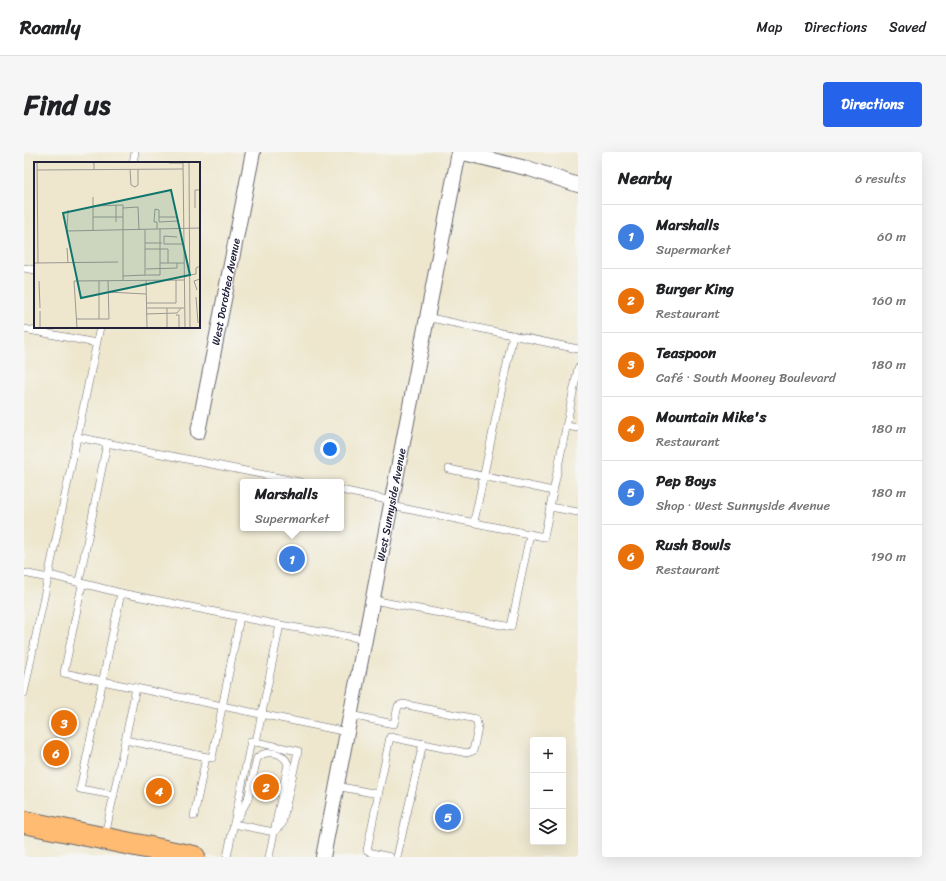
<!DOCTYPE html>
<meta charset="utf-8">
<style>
:root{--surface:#fff;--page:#f6f6f6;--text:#202124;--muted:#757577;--line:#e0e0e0;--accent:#2563eb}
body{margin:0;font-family:Sriracha,sans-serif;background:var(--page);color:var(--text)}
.controls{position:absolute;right:12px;bottom:12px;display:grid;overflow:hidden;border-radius:4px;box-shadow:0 4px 16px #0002}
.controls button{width:36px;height:36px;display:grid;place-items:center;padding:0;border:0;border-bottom:1px solid var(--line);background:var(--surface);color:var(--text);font:20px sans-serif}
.you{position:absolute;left:306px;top:297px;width:14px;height:14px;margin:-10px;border:3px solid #fff;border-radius:50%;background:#1a73e8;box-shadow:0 0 0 6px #1a73e833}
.badge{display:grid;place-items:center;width:26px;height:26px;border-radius:50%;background:var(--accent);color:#fff;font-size:13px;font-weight:700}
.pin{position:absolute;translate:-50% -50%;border:2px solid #fff;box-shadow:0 1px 4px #0006}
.popup{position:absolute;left:216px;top:327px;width:104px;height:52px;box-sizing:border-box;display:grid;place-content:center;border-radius:4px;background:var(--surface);filter:drop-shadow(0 1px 3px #0005);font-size:13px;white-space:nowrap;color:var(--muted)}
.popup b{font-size:15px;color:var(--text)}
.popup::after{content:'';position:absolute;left:50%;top:100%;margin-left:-8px;border:8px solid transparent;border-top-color:var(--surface)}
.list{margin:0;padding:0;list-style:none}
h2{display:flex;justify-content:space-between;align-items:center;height:52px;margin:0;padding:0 16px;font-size:17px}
h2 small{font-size:13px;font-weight:400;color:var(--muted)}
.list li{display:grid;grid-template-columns:26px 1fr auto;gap:12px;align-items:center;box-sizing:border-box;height:64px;padding:0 16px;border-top:1px solid var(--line)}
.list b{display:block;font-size:15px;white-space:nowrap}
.list p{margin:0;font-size:13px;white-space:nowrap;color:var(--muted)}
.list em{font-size:13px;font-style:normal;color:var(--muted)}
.icon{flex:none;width:22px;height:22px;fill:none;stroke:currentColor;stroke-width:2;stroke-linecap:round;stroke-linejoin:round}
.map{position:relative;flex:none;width:554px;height:705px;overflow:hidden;border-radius:4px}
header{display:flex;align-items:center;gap:24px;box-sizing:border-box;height:56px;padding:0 20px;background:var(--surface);border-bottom:1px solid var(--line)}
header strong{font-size:19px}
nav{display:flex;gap:22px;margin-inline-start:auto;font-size:14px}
.intro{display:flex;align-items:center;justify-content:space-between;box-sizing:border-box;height:96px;padding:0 24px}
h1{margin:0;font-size:28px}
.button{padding:10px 18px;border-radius:4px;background:var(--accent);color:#fff;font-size:14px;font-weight:700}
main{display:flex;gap:24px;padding:0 24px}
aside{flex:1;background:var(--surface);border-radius:4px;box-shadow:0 4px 16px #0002}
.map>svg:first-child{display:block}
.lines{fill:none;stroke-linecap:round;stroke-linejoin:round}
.service-casing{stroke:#69676e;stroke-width:8}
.minor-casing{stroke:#69676e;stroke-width:16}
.primary-casing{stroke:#69676e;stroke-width:24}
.service{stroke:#fff;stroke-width:7}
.minor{stroke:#fff;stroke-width:14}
.primary{stroke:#ffbb71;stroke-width:22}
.labels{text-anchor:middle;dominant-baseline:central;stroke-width:3;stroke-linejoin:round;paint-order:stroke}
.street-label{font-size:11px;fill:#22223b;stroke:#f6f6f2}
.inset-road{fill:none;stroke:#9c9893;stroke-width:1}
.view{fill:#0f766e;fill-opacity:0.15;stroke:#0f766e;stroke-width:2}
.inset-edge{fill:none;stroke:#22223b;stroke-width:2}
</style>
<header>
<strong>Roamly</strong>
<nav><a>Map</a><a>Directions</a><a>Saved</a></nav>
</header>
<div class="intro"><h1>Find us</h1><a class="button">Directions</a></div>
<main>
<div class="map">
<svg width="554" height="705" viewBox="0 0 554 705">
<rect width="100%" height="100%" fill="#f6f6f2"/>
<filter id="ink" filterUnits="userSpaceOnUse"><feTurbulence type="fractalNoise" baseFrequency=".025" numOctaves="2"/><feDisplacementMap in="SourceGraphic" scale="8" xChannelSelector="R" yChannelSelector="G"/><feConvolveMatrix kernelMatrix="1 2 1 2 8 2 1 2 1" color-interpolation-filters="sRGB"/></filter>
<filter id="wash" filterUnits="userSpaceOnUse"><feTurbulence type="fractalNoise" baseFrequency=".012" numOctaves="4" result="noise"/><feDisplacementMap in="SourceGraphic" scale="16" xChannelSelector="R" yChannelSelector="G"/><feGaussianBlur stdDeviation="0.9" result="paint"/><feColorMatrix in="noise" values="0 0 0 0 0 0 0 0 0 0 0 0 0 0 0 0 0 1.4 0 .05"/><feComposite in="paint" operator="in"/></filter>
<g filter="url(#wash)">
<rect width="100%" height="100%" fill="#eee7ce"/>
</g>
<g filter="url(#ink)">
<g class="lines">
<defs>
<g id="service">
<polyline points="109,11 111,0"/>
<polyline points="0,116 11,118"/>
<polyline points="402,165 554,197"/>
<polyline points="0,177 72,191"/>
<polyline points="542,274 554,276"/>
<polyline points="53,285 276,330"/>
<polyline points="425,317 529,339"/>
<polyline points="317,338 368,349"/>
<polyline points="368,354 520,385 554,216"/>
<polyline points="526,355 554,360"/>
<polyline points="450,370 489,183"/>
<polyline points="0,421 24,426"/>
<polyline points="25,423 97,441 256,473 340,487"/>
<polyline points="55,430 83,291"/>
<polyline points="58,433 40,521 323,580"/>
<polyline points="349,448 487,475 506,382"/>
<polyline points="0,541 76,175"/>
<polyline points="326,563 370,572 374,554 379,552 452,567 454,576 449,599 443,601 366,585 343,698 348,701 366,705"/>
<polyline points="101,588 188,606 216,465"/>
<polyline points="232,590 256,473"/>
<polyline points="312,634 354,642"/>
<polyline points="90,643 56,637 97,441"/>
<polyline points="170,664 182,605"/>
<path d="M214 665 224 647 233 606C243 597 259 600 264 612L245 705"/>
<polyline points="210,672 250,680"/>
<polyline points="81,684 112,536"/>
<polyline points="203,705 227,589 274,599 258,672 250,680"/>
<polyline points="373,705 399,591"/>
</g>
<g id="minor">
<path id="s1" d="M174 280 229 0"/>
<path id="s2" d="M299 705 435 0 506 17 554 33"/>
</g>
<polyline id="primary" points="0,670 170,705"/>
</defs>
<use href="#service" class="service-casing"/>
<use href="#minor" class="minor-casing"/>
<use href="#primary" class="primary-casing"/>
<use href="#service" class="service"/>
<use href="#minor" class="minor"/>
<use href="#primary" class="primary"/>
</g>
</g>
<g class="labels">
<g class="street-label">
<text stroke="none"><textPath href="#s1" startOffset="143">West Dorothea Avenue</textPath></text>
<text stroke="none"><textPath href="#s2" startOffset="359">West Sunnyside Avenue</textPath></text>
</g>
</g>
<g transform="translate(10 10)">
<rect width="166" height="166" fill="#eee7ce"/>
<path class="inset-road" d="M3 0 4 101M55 0 60 1V8M149 0 151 166M155 0 156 166M135 1H149M96 7 97 23 101 25 104 23V7M3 8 149 7M59 35V69M82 43V60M59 44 89 43V68M89 46 104 45 105 68M161 46V28H166M59 55H89M123 67V60H120L121 47 125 48V60L144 59 143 55H125M89 68V118M111 68V114M33 69 166 66M33 69 34 48M143 75 130 74V82H150M111 81H128M33 86 34 101M111 87H134V101M0 101 84 100M126 101H150M112 107 143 106V101M112 113H126V67M156 113 162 112V106L166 104M89 114 111 113M112 118 113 166M5 119 6 146M65 119V157M163 128 160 119 166 117M74 130 112 132M162 135 164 161M112 141H142V118M112 146H133M6 149V166M112 152 143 151 147 146M142 153H145V166M42 157H75L74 119M43 166 40 119 150 118M133 166V146H150"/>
<path class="view" d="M137 28 156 113 47 136 29 51Z"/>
<rect width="166" height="166" class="inset-edge"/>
</g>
</svg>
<div class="controls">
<button>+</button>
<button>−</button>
<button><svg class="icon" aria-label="layers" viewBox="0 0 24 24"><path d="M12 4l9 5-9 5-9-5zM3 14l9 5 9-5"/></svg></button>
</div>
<div class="you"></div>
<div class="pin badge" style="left:268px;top:407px;background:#3f7fe0">1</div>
<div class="popup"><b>Marshalls</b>Supermarket</div>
<div class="pin badge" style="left:242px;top:635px;background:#e8710a">2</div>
<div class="pin badge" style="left:40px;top:571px;background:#e8710a">3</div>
<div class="pin badge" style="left:135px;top:639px;background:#e8710a">4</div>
<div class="pin badge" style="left:424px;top:665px;background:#3f7fe0">5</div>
<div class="pin badge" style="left:32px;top:601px;background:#e8710a">6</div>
</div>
<aside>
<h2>Nearby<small>6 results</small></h2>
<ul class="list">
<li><span class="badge" style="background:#3f7fe0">1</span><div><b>Marshalls</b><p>Supermarket</p></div><em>60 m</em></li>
<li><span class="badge" style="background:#e8710a">2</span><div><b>Burger King</b><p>Restaurant</p></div><em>160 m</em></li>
<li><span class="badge" style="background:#e8710a">3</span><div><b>Teaspoon</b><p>Café · South Mooney Boulevard</p></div><em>180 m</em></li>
<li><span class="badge" style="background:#e8710a">4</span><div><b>Mountain Mike's</b><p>Restaurant</p></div><em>180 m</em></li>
<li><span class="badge" style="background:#3f7fe0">5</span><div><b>Pep Boys</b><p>Shop · West Sunnyside Avenue</p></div><em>180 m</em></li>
<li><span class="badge" style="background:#e8710a">6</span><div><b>Rush Bowls</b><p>Restaurant</p></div><em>190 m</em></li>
</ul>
</aside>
</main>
